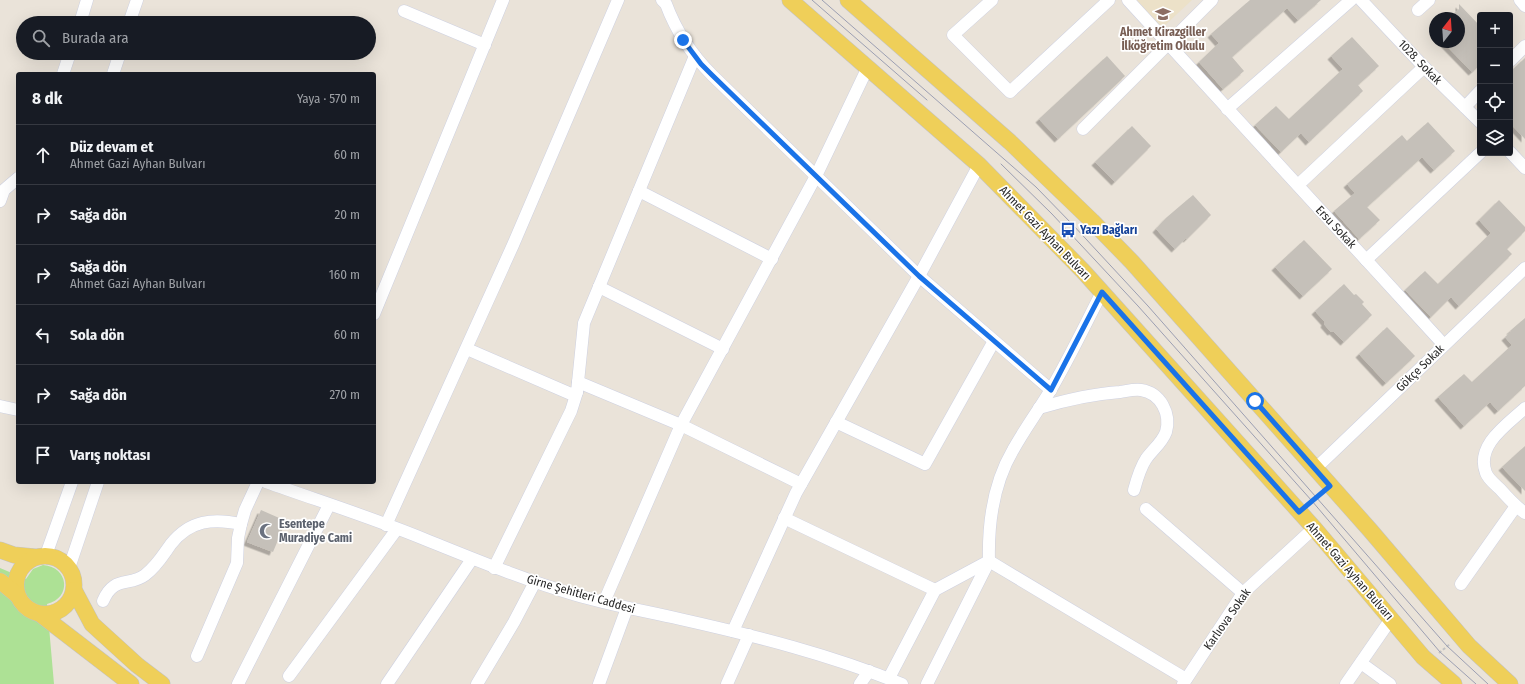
<!DOCTYPE html>
<html lang="tr">
<meta charset="utf-8">
<style>
:root{--surface:#171b24;--page:#20242c;--text:#f1f3f6;--muted:#9ea1a6;--line:#363941}
body{margin:0;font-family:"Fira Sans Condensed",sans-serif;background:var(--page);color:var(--text)}
.controls{position:absolute;right:12px;top:12px;display:grid;overflow:hidden;border-radius:4px;box-shadow:0 4px 16px #0002}
.controls button{width:36px;height:36px;display:grid;place-items:center;padding:0;border:0;border-bottom:1px solid var(--line);background:var(--surface);color:var(--text);font:20px sans-serif}
.compass{position:absolute;left:1429px;top:12px;width:36px;height:36px;border-radius:50%;background:var(--surface);box-shadow:0 4px 16px #0002;rotate:17deg}
.stop{position:absolute;width:12px;height:12px;margin:-9px;border:3px solid #1a73e8;border-radius:50%;background:#fff}
.stop.end{background:#1a73e8;border-color:#fff;box-shadow:0 1px 4px #0008}
.list{margin:0;padding:0;list-style:none}
h2{display:flex;justify-content:space-between;align-items:center;height:52px;margin:0;padding:0 16px;font-size:17px}
h2 small{font-size:13px;font-weight:400;color:var(--muted)}
.list li{display:grid;grid-template-columns:26px 1fr auto;gap:12px;align-items:center;box-sizing:border-box;height:60px;padding:0 16px;border-top:1px solid var(--line)}
.list b{display:block;font-size:15px;white-space:nowrap}
.list p{margin:0;font-size:13px;white-space:nowrap;color:var(--muted)}
.list em{font-size:13px;font-style:normal;color:var(--muted)}
.icon{flex:none;width:22px;height:22px;fill:none;stroke:currentColor;stroke-width:2;stroke-linecap:round;stroke-linejoin:round}
.map{position:relative;flex:none;width:1525px;height:684px;overflow:hidden}
.search{position:absolute;background:var(--surface);box-shadow:0 4px 16px #0002;left:16px;top:16px;width:360px;height:44px;display:flex;align-items:center;gap:10px;box-sizing:border-box;padding:0 14px;border-radius:22px;color:var(--muted);font-size:15px}
.panel{position:absolute;background:var(--surface);box-shadow:0 4px 16px #0002;left:16px;top:72px;width:360px;height:412px;border-radius:4px}
.map>svg:first-child{display:block}
.education{fill:#ece1c8}
.grass{fill:#ade195}
.building{fill:#c5c0b9;filter:url(#shadow)}
.lines{fill:none;stroke-linecap:round;stroke-linejoin:round}
.minor-casing{stroke:#ced1e1;stroke-width:13}
.major-casing{stroke:#c3c3c3;stroke-width:17}
.path{stroke:#c3c3c3;stroke-width:2;stroke-dasharray:3 2;stroke-linecap:butt}
.minor{stroke:#fff;stroke-width:12}
.major{stroke:#efcf59;stroke-width:16}
.tram{stroke:#9c9fb2;stroke-width:1}
.route{stroke:#1a73e8;stroke-width:5}
.labels{text-anchor:middle;dominant-baseline:central;stroke-width:3.5;stroke-linejoin:round;paint-order:stroke}
.education-label{font-size:12px;font-weight:bold;fill:#785e54;stroke:#fff}
.street-label{font-size:12px;fill:#282828;stroke:#fff}
.transit-label{font-size:12px;font-weight:bold;fill:#164399;stroke:#fff;text-anchor:start}
.worship-label{font-size:12px;font-weight:bold;fill:#5b616d;stroke:#fff;text-anchor:start}
</style>
<div class="map">
<svg width="1525" height="684" viewBox="0 0 1525 684">
<defs>
<filter id="shadow"><feDropShadow dx="-3.5" dy="3.5" stdDeviation="0" flood-color="#0004"/></filter>
</defs>
<rect width="100%" height="100%" fill="#eae3d9"/>
<polygon class="education" points="1135,0 1192,0 1162,28"/>
<path class="grass" d="M43 565C69 567 72 598 47 604L54 684H0V568L26 579 33 569Z"/>
<g class="building">
<polygon points="1250,0 1321,0 1298,20 1287,8 1232,57 1244,71 1223,89 1199,62 1219,43 1211,34"/>
<polygon points="1459,4 1480,26 1480,65 1472,72 1443,42 1459,42 1459,18 1449,18 1459,9"/>
<polygon points="1352,37 1379,66 1358,85 1363,91 1309,142 1301,133 1281,152 1255,125 1276,106 1289,119 1343,69 1331,56"/>
<polygon points="1107,56 1125,76 1058,139 1039,119"/>
<polygon points="1525,58 1525,139 1510,123 1510,72"/>
<polygon points="1428,122 1455,151 1434,170 1422,157 1367,207 1380,220 1359,239 1334,211 1355,193 1347,184 1402,135 1407,141"/>
<polygon points="1132,126 1151,146 1115,182 1095,162"/>
<polygon points="1193,195 1211,215 1187,239 1186,238 1175,249 1156,229 1166,218"/>
<polygon points="1499,200 1525,227 1525,231 1507,249 1512,254 1459,306 1451,297 1431,317 1405,290 1425,271 1438,284 1491,233 1479,220"/>
<polygon points="1304,240 1332,269 1303,296 1275,267"/>
<polygon points="1344,284 1354,295 1356,294 1364,302 1362,304 1372,315 1344,342 1333,331 1331,332 1324,324 1325,322 1315,311"/>
<polygon points="1525,318 1525,386 1498,411 1490,402 1464,426 1438,397 1464,374 1472,382 1512,345 1505,337 1511,332 1510,331"/>
<polygon points="1387,327 1415,356 1386,383 1359,354"/>
<polygon points="1525,446 1525,491 1502,467"/>
<polygon points="261,510 286,521 273,552 247,542"/>
</g>
<g class="lines">
<defs>
<g id="minor">
<path d="M662 0 666 4C676 31 691 54 712 75L919 276 1051 390"/>
<polyline points="992,0 953,35 1010,92 1109,0"/>
<polyline points="1128,0 1444,345"/>
<polyline points="1361,0 1424,67 1480,122"/>
<polyline points="1520,0 1525,6"/>
<polyline points="1418,10 1429,0"/>
<polyline points="404,11 485,45"/>
<polyline points="80,23 87,0"/>
<polyline points="129,23 137,0"/>
<polyline points="1510,61 1525,46"/>
<polyline points="63,74 70,53"/>
<polyline points="113,74 120,53"/>
<polyline points="1465,107 1480,91"/>
<polyline points="1227,109 1351,0"/>
<polyline points="1083,129 1212,0"/>
<polyline points="1510,152 1525,168"/>
<polyline points="1298,185 1424,67"/>
<polyline points="639,191 772,259"/>
<polyline points="0,201 4,190 18,178"/>
<polyline points="1366,260 1480,153"/>
<polyline points="599,287 723,349"/>
<polyline points="374,314 503,0"/>
<polyline points="467,349 571,394 577,392"/>
<polyline points="578,382 681,425 801,484"/>
<polyline points="0,406 18,410"/>
<path d="M1039 408C1066 400 1092 394 1120 392 1127 391 1134 389 1141 390 1161 393 1171 414 1166 432 1162 443 1153 449 1146 459 1140 468 1137 479 1134 490"/>
<path d="M1525 408C1508 424 1475 445 1486 473 1488 479 1496 485 1500 489 1508 498 1515 506 1525 513"/>
<polyline points="836,422 925,464 994,341"/>
<polyline points="1315,469 1525,268"/>
<path d="M266 482C319 501 373 518 424 539 474 559 524 580 576 595 610 605 645 611 680 619 756 636 831 655 902 684"/>
<polyline points="1146,509 1243,593"/>
<polyline points="784,518 935,590"/>
<polyline points="386,525 513,245 618,0"/>
<polyline points="46,555 72,482"/>
<polyline points="69,568 98,482"/>
<polyline points="494,568 571,411 577,392 584,323 695,56"/>
<polyline points="1461,584 1516,506"/>
<path d="M103 601C114 575 129 587 145 575 157 566 163 555 171 544 190 520 213 518 241 524"/>
<polyline points="604,602 681,425 816,176 868,67"/>
<polyline points="733,631 796,493 919,276 979,165"/>
<polyline points="197,656 237,563 238,538 241,524 245,510 258,482"/>
<polyline points="1361,663 1390,684"/>
<polyline points="289,676 397,529"/>
<polyline points="889,678 935,590 989,561 1186,679"/>
<polyline points="238,684 329,505"/>
<polyline points="387,684 472,559"/>
<polyline points="477,684 514,622 535,582"/>
<polyline points="599,684 627,608"/>
<polyline points="727,684 749,635"/>
<polyline points="860,684 869,671"/>
<path d="M927 684 989 561C988 523 993 484 1013 450 1024 430 1038 411 1050 391 1069 359 1085 325 1102 292"/>
<polyline points="1183,684 1243,593 1314,528"/>
<polyline points="1346,684 1391,619"/>
</g>
<g id="major">
<polyline points="790,0 979,165 1083,271 1314,528 1423,657 1454,684"/>
<polyline points="848,0 1010,142 1092,221 1132,262 1370,530 1469,646 1510,684"/>
<polyline points="0,550 14,555 35,557"/>
<circle cx="45" cy="585" r="29"/>
<polyline points="0,581 17,595"/>
<polyline points="74,590 92,624 137,665 162,684"/>
<polyline points="40,614 131,684"/>
</g>
</defs>
<use href="#minor" class="minor-casing"/>
<use href="#major" class="major-casing"/>
<g class="path">
<polyline points="1309,503 1320,495"/>
<polyline points="1439,653 1450,644"/>
</g>
<use href="#minor" class="minor"/>
<use href="#major" class="major"/>
<g class="tram">
<polyline points="812,0 927,100"/>
<polyline points="822,0 1036,187 1073,225 1148,306 1447,646 1488,684"/>
<polyline points="1001,164 1052,214 1138,306 1312,501 1440,652 1476,684"/>
</g>
</g>
<g class="lines">
<polyline class="route" points="683,40 701,64 712,75 919,276 1051,390 1102,292 1299,512 1330,486 1255,401"/>
</g>
<defs>
<symbol id="school-bare" viewBox="-9 -9 18 18"><path d="M0-5L7-2L0 1L-7-2ZM-4 1L0 2.5L4 1V4Q0 6-4 4Z" fill="#8d6e63" stroke="#fff" stroke-width="2.5" paint-order="stroke"/></symbol>
<symbol id="bus-bare" viewBox="-9 -9 18 18"><path d="M-5-6H5V4H4V6H2V4H-2V6H-4V4H-5ZM-3.5-4V0h7V-4ZM-3.5 1.2v1.5H-2V1.2ZM2 1.2v1.5H3.5V1.2Z" fill="#1a4fb4" stroke="#fff" stroke-width="2.5" paint-order="stroke"/></symbol>
<symbol id="mosque-bare" viewBox="-9 -9 18 18"><path d="M3.5-4.9A6 6 0 1 0 3.5 4.9A5 5 0 1 1 3.5-4.9Z" fill="#6b7280" stroke="#fff" stroke-width="2.5" paint-order="stroke"/></symbol>
</defs>
<g fill-rule="evenodd">
<use href="#school-bare" x="1152" y="3" width="22" height="22"/>
<use href="#bus-bare" x="1057" y="219" width="22" height="22"/>
<use href="#mosque-bare" x="256" y="520" width="22" height="22"/>
</g>
<g class="labels">
<g class="education-label">
<text x="1163" y="32">Ahmet Kirazgiller<tspan x="1163" dy="14">İlköğretim Okulu</tspan></text>
</g>
<g class="street-label">
<text transform="translate(1420 62) rotate(46)">1028. Sokak</text>
<text transform="translate(1336 227) rotate(47)">Ersu Sokak</text>
<text transform="translate(1045 233) rotate(46)">Ahmet Gazi Ayhan Bulvarı</text>
<text transform="translate(1420 368) rotate(-44)">Gökçe Sokak</text>
<text transform="translate(1350 571) rotate(49)">Ahmet Gazi Ayhan Bulvarı</text>
<text transform="translate(581 594) rotate(16)">Girne Şehitleri Caddesi</text>
<text transform="translate(1227 619) rotate(-55)">Karlıova Sokak</text>
</g>
<g class="transit-label">
<text x="1080" y="230">Yazı Bağları</text>
</g>
<g class="worship-label">
<text x="279" y="524">Esentepe<tspan x="279" dy="14">Muradiye Cami</tspan></text>
</g>
</g>
</svg>
<div class="controls">
<button>+</button>
<button>−</button>
<button><svg class="icon" aria-label="locate" viewBox="0 0 24 24"><circle cx="12" cy="12" r="6"/><path d="M12 2v4M12 18v4M2 12h4M18 12h4"/></svg></button>
<button><svg class="icon" aria-label="layers" viewBox="0 0 24 24"><path d="M12 4l9 5-9 5-9-5zM3 14l9 5 9-5"/></svg></button>
</div>
<svg class="compass" viewBox="-18 -18 36 36"><path d="M0-13l5 13h-10z" fill="#e53935"/><path d="M0 13l5-13h-10z" fill="#9ea1a6"/></svg>
<div class="stop" style="left:1255px;top:401px"></div>
<div class="stop end" style="left:683px;top:40px"></div>
<div class="search"><svg class="icon" aria-label="search" viewBox="0 0 24 24"><circle cx="10" cy="10" r="6"/><path d="M15 15l6 6"/></svg>Burada ara</div>
<section class="panel">
<h2>8 dk<small>Yaya · 570 m</small></h2>
<ul class="list">
<li><svg class="icon" aria-label="ahead" viewBox="0 0 24 24"><path d="M12 20V5M6 11l6-6 6 6"/></svg><div><b>Düz devam et</b><p>Ahmet Gazi Ayhan Bulvarı</p></div><em>60 m</em></li>
<li><svg class="icon" aria-label="right" viewBox="0 0 24 24"><path d="M7 20v-9h11M14 6l5 5-5 5"/></svg><div><b>Sağa dön</b></div><em>20 m</em></li>
<li><svg class="icon" aria-label="right" viewBox="0 0 24 24"><path d="M7 20v-9h11M14 6l5 5-5 5"/></svg><div><b>Sağa dön</b><p>Ahmet Gazi Ayhan Bulvarı</p></div><em>160 m</em></li>
<li><svg class="icon" aria-label="left" viewBox="0 0 24 24"><path d="M17 20v-9H6M10 6l-5 5 5 5"/></svg><div><b>Sola dön</b></div><em>60 m</em></li>
<li><svg class="icon" aria-label="right" viewBox="0 0 24 24"><path d="M7 20v-9h11M14 6l5 5-5 5"/></svg><div><b>Sağa dön</b></div><em>270 m</em></li>
<li><svg class="icon" aria-label="arrive" viewBox="0 0 24 24"><path d="M6 21V4h12l-3 4 3 4H6"/></svg><div><b>Varış noktası</b></div></li>
</ul>
</section>
</div>
